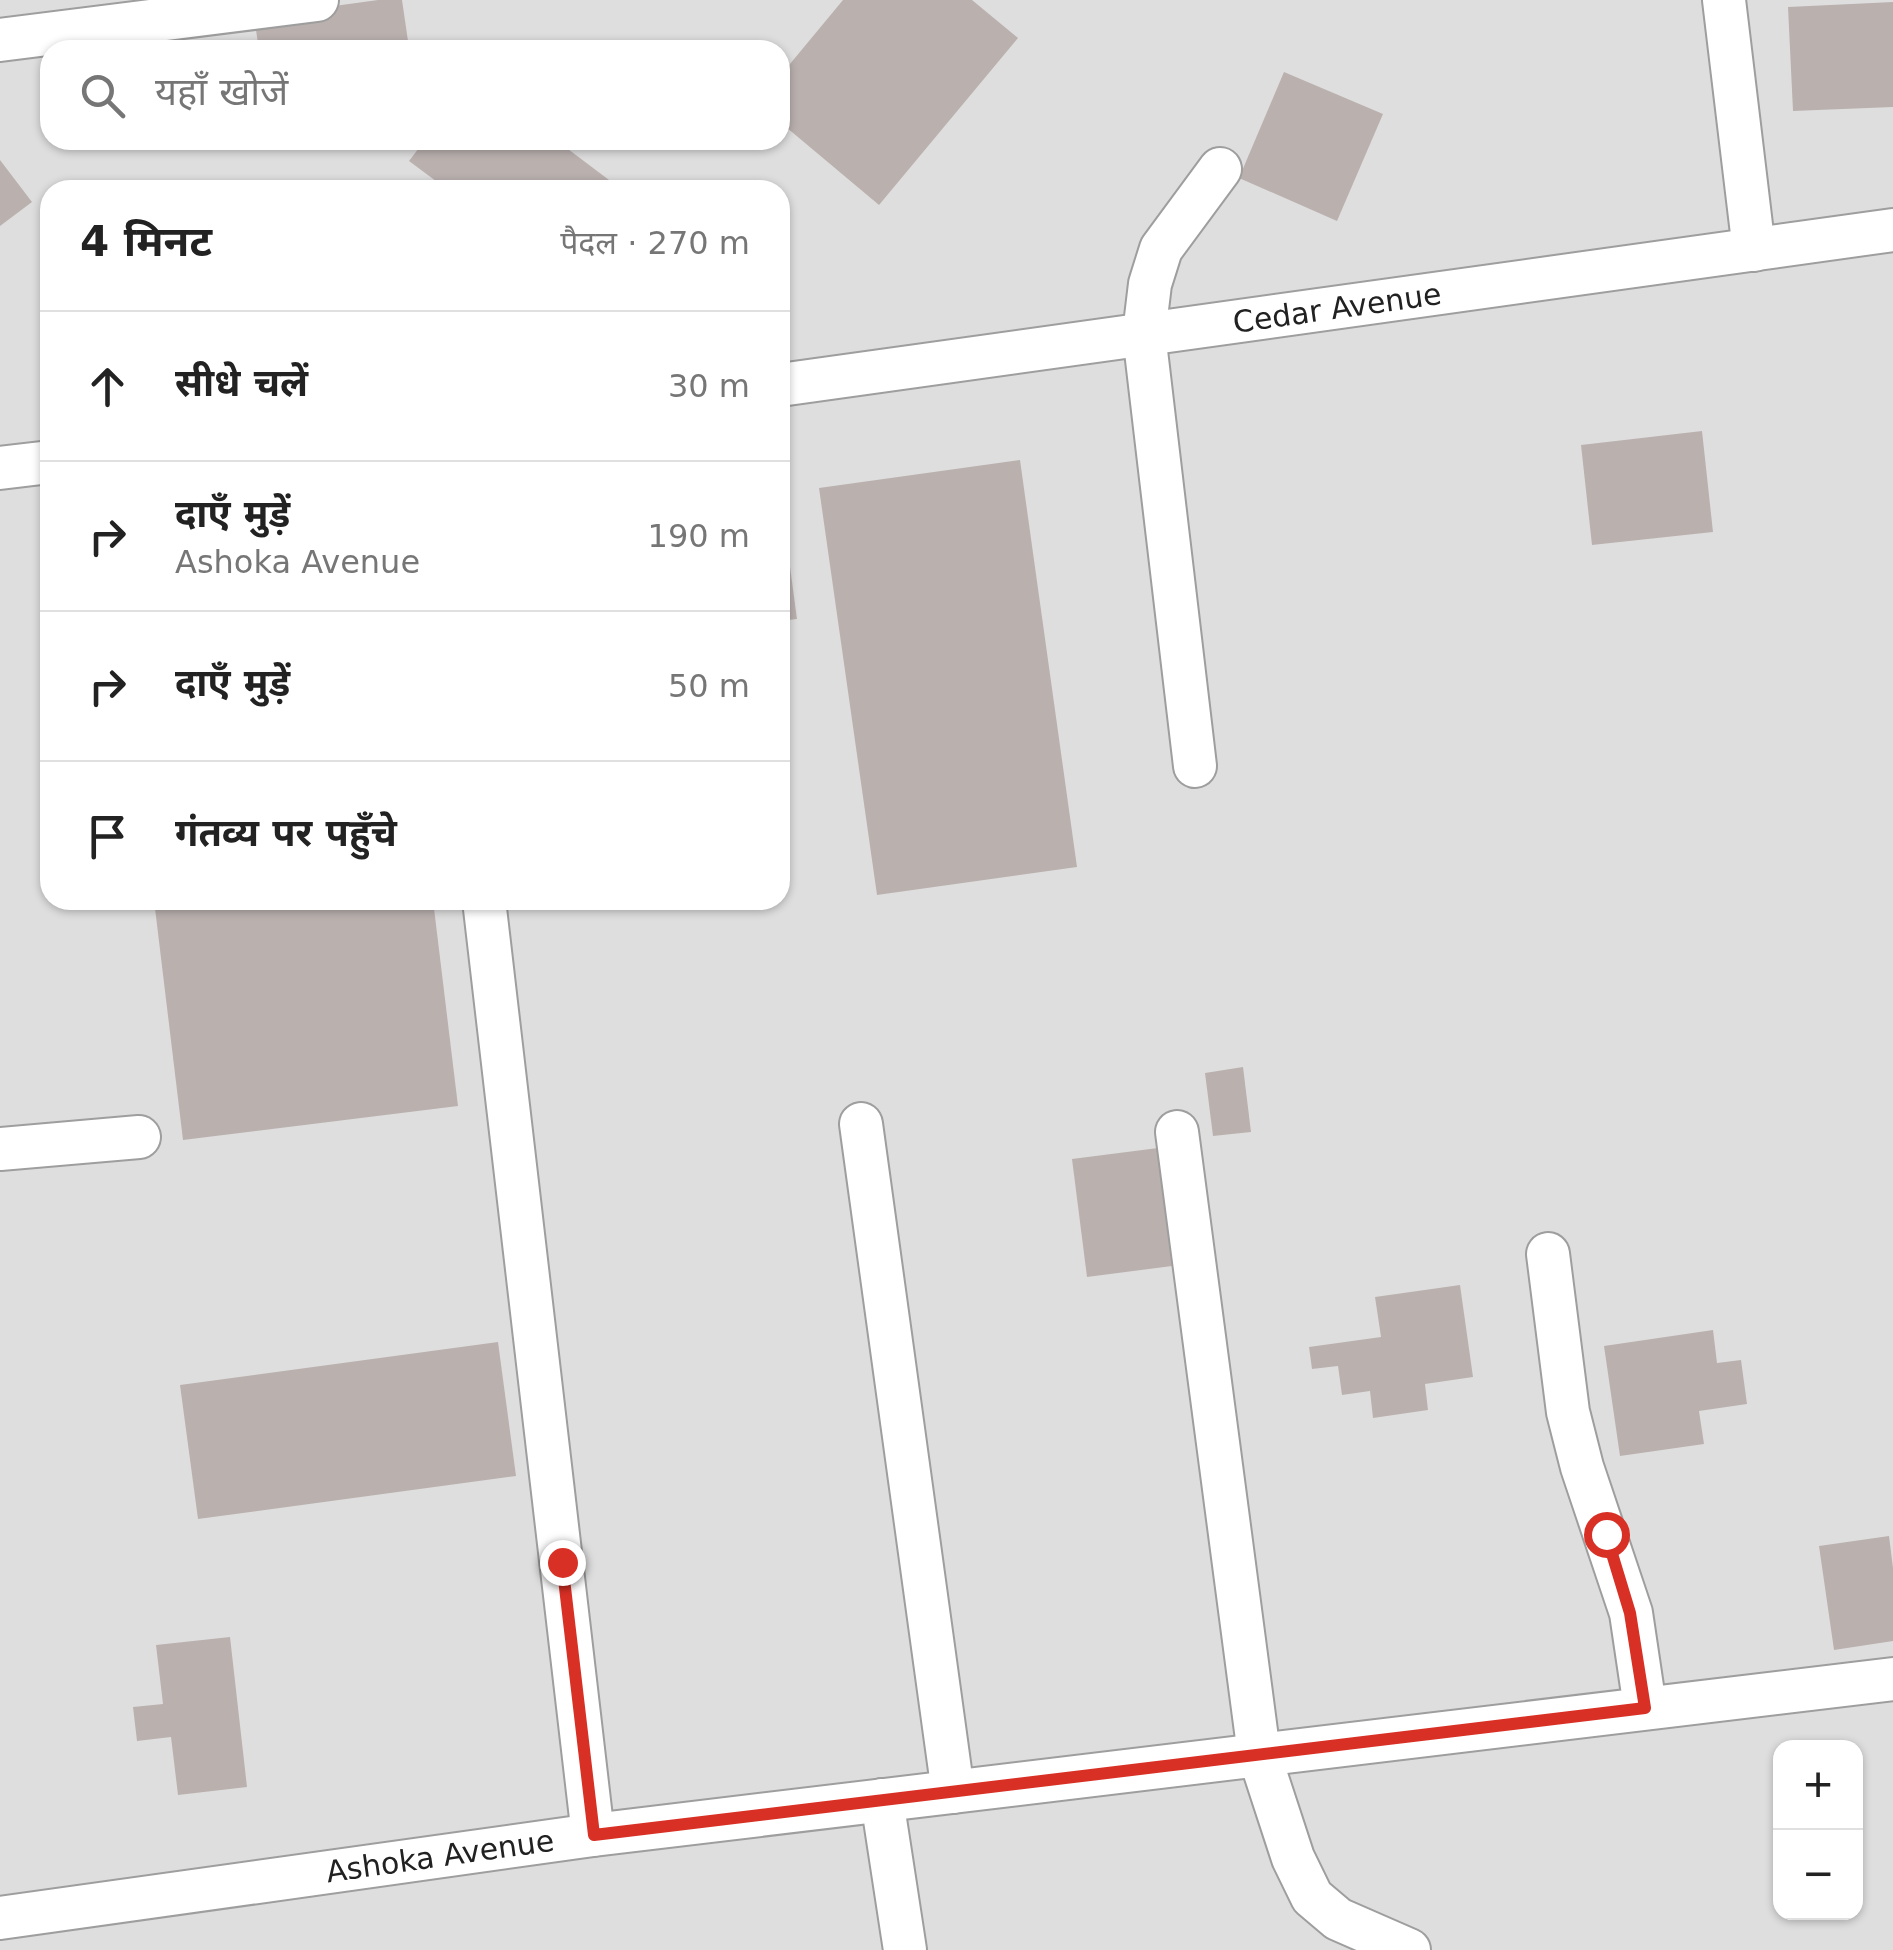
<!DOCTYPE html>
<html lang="hi">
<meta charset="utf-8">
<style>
:root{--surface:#fff;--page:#f2f2f2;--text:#222;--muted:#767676;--line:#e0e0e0}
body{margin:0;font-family:"DejaVu Sans","Noto Sans Devanagari",sans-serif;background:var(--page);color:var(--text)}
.controls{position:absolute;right:30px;bottom:30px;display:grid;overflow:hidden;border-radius:20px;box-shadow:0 2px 8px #0004}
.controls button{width:90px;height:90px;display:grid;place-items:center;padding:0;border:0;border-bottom:2px solid var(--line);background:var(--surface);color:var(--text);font:50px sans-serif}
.stop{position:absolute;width:30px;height:30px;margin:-22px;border:8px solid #d93025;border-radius:50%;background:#fff}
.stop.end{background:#d93025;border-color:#fff;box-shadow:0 2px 10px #0008}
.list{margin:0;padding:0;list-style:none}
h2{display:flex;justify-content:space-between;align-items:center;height:130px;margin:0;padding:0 40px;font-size:42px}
h2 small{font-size:32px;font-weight:400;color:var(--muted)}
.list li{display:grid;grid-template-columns:65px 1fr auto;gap:30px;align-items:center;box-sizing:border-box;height:150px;padding:0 40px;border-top:2px solid var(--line)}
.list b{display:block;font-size:38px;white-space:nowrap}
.list p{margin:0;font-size:32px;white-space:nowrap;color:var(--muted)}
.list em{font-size:32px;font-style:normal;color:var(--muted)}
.icon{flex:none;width:55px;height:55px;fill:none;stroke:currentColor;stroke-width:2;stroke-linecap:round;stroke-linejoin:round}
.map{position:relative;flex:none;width:1893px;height:1950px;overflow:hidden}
.search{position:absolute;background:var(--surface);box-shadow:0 2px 8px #0004;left:40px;top:40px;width:750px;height:110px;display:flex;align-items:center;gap:25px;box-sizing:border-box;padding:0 35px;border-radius:30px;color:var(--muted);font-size:38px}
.panel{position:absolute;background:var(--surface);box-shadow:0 2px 8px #0004;left:40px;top:180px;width:750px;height:730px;border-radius:30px}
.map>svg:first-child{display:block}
.residential{fill:#dfdedf;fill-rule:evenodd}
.building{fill:#bab1af}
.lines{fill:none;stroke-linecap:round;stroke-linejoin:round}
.street-casing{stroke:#9e9e9e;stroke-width:46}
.street{stroke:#fff;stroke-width:42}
.route{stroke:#d93025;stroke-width:12}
.labels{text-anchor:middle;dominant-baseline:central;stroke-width:10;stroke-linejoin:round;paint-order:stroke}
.street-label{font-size:30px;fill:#212121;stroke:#fff}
</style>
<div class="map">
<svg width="1893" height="1950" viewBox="0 0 1893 1950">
<rect width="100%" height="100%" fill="#f0ede9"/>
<path class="residential" d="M0 0H1893V1950H0ZM50 50H780V140H50ZM50 190H780V900H50ZM1780 1748H1856V1912H1780Z"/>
<g class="building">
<polygon points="378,0 402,0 408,41 346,50 259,50 254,17"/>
<polygon points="843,0 972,0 1018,38 879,205 780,122 780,76"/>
<polygon points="1893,2 1893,107 1793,111 1788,7"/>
<polygon points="1284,72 1383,114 1337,221 1239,178"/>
<polygon points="425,140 556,140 613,183 608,190 448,190 409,161"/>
<polygon points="0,160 32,202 0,226"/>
<polygon points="1702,431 1713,532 1592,545 1581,445"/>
<polygon points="1020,460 1077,867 877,895 819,488"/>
<polygon points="782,507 797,619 780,621 780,508"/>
<polygon points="154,900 433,900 458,1106 183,1140"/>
<polygon points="1243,1067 1251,1132 1213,1136 1205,1073"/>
<polygon points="1158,1148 1172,1266 1087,1277 1072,1159"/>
<polygon points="1460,1285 1473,1377 1425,1384 1428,1410 1373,1418 1370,1391 1342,1395 1338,1366 1312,1369 1309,1347 1381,1337 1375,1297"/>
<polygon points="1713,1330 1717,1363 1741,1360 1747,1404 1699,1411 1704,1444 1620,1456 1604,1346"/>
<polygon points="498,1342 516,1476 198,1519 180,1385"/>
<polygon points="1889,1536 1893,1568 1893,1641 1834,1650 1819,1546"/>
<polygon points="230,1637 247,1787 178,1795 171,1737 137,1741 133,1707 163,1704 156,1645"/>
</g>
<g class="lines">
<defs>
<g id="street">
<polyline points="1724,0 1754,250"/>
<polyline points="0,40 317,0"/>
<polyline points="780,385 1893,230"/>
<polyline points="0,468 50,462"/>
<polyline points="1195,766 1144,334 1150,284 1161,249 1220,169"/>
<polyline points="484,900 593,1835"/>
<polyline points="861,1124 953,1792"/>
<polyline points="1177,1132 1259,1754 1293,1858 1312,1897 1338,1919 1409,1950"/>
<polyline points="0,1149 139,1137"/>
<polyline points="1548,1254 1568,1412 1582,1467 1631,1613 1645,1707"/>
<polyline points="882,1800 905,1950"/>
<polyline points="0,1918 593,1835 1893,1679"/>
</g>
</defs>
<use href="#street" class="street-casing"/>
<use href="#street" class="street"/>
</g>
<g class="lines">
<polyline class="route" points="562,1562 594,1835 1645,1708 1630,1613 1606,1534"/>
</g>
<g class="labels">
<g class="street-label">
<text transform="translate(1337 308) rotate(-8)">Cedar Avenue</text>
<text transform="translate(440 1856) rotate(-8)">Ashoka Avenue</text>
</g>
</g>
</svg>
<div class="controls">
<button>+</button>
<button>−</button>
</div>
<div class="stop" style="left:1606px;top:1534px"></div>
<div class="stop end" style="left:562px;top:1562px"></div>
<div class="search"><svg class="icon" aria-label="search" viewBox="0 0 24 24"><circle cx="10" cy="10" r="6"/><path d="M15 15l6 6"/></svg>यहाँ खोजें</div>
<section class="panel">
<h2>4 मिनट<small>पैदल · 270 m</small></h2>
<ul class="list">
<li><svg class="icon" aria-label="ahead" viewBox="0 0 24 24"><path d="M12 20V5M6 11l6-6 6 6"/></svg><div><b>सीधे चलें</b></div><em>30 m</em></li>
<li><svg class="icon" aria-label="right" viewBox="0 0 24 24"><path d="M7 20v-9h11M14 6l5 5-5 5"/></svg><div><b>दाएँ मुड़ें</b><p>Ashoka Avenue</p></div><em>190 m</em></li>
<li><svg class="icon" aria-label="right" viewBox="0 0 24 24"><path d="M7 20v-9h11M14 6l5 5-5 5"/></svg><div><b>दाएँ मुड़ें</b></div><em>50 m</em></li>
<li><svg class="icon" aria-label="arrive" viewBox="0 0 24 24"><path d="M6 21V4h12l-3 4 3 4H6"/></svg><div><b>गंतव्य पर पहुँचे</b></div></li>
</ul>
</section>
</div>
